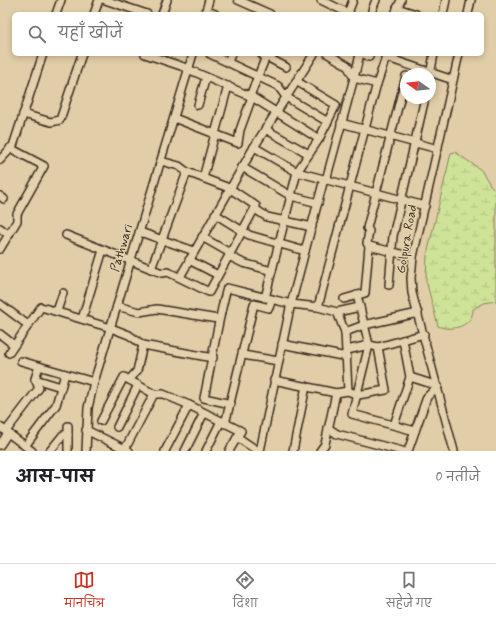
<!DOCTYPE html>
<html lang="hi">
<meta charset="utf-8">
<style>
:root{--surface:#fff;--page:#f6f6f6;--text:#202124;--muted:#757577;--line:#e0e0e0;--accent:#c8321e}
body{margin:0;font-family:Mynerve,"Playpen Sans Deva",sans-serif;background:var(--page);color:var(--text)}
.compass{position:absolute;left:400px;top:68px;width:36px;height:36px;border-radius:50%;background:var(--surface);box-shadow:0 2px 6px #0003;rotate:285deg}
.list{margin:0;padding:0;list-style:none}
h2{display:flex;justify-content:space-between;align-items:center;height:52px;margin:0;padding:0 16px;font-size:17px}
h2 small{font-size:13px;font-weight:400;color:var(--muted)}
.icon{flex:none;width:22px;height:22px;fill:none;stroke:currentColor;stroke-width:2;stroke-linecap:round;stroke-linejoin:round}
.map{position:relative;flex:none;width:496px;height:451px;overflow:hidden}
.search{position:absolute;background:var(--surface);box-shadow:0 2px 6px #0003;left:12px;right:12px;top:12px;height:44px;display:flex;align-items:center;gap:10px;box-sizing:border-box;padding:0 14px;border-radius:6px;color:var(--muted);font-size:15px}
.sheet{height:112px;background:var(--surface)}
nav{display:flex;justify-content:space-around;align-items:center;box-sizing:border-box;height:56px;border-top:1px solid var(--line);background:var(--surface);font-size:11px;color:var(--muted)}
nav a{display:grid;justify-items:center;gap:2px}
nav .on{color:var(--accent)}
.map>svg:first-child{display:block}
.wetland{fill:url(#wetland-marsh);stroke:#84865b}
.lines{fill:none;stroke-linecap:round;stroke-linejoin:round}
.minor-casing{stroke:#3b2a1e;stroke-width:10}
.minor{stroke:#e4d2af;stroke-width:7}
.labels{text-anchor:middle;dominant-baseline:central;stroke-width:3;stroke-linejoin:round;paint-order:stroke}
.street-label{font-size:13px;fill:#3b2a1e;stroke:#e4d2af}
</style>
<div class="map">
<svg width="496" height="451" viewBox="0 0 496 451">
<defs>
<pattern id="wetland-marsh" width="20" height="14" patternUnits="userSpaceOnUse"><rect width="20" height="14" fill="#cee398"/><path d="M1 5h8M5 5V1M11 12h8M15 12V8" fill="none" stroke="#b2c383"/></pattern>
</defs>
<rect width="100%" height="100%" fill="#e1cda7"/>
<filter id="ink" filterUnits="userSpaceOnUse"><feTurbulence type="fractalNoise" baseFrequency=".025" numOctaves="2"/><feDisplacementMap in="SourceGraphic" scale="8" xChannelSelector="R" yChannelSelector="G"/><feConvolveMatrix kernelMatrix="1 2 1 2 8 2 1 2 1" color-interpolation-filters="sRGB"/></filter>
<g filter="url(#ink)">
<path class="wetland" d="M455 152 481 170 491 186 496 191V301L484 303 473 309C473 326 452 332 438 326L426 280 427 255 451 153Z"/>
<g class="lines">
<defs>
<g id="minor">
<polyline points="105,0 147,14"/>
<polyline points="238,0 270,14"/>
<polyline points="321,0 350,14"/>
<polyline points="397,8 416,14"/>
<polyline points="206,10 215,14"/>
<polyline points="372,10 376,0"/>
<polyline points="348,13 353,0"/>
<polyline points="56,14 61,0"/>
<polyline points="94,14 99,0"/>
<polyline points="162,14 167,0"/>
<polyline points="205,14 209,0"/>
<polyline points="395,14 401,0"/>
<polyline points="443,14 446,0"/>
<polyline points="468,14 471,0"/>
<polyline points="145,54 181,66 252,97 319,139"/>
<polyline points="210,54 278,86 286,97 328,122"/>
<polyline points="261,54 286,67"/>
<polyline points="328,54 347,65 354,78"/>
<polyline points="364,54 369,57"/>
<polyline points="385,57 453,80"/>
<polyline points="228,62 231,54"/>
<polyline points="430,75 434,54"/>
<polyline points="354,78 360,54"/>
<polyline points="250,96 267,54"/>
<polyline points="198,105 206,77"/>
<polyline points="23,114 51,122 60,120 82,54"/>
<polyline points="174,118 238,143 240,130 252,97"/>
<polyline points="341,123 438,149"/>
<polyline points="265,129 309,154"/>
<polyline points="254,147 297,172 425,206"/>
<polyline points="0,160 13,146 43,54"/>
<polyline points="242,167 291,196 318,203"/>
<polyline points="203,178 228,86"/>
<polyline points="326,180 354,78 377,84"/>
<polyline points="0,196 4,199"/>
<polyline points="255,209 267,217 312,227"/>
<polyline points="215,214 249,235 305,251"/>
<polyline points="0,228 9,235"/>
<polyline points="140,232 194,251"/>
<polyline points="66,235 162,273 168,272 209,292 256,206 229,188 187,172"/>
<polyline points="202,237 230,253"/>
<polyline points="369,246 413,257"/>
<polyline points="0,249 17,221 17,214 44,166 10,148"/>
<polyline points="229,256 243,263 272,271"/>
<polyline points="189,260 218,275"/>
<polyline points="151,269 187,172 179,166 161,161"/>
<polyline points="180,277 254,147 314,54"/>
<polyline points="389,285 393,236 425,98"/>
<polyline points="357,295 369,345 352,414 415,431"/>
<polyline points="265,298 297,172 319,139 336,105 296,81"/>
<polyline points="344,299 365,293 369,246 367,243 369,231 367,228 406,76"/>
<polyline points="0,304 28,325"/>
<polyline points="117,306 139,312 157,309 218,319"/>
<polyline points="318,307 376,87 387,54"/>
<polyline points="57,311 63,293"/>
<polyline points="337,312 360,307"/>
<polyline points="82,319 103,250"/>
<polyline points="345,332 364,325 418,313"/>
<polyline points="0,334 14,345"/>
<polyline points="282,344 347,357"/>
<polyline points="347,350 369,345 378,347 424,334"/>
<polyline points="9,353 41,307 111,328 129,335 143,345 213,358"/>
<polyline points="243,355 278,361"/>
<polyline points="21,361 94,382"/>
<polyline points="35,379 61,387"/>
<polyline points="129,380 137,371 143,345"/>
<polyline points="274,380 336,393 348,391 358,395 386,390 378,347"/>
<path d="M231 404 204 398C212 361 217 324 227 288L291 304 318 307 337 312 345 332 348 391"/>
<polyline points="101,421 124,377 154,394 163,394 189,405 241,431 229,451"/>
<polyline points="225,424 254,304 269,308 272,299"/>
<polyline points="394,425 410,377 403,340"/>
<polyline points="0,427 32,451"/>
<polyline points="117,427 138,385"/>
<polyline points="328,428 337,434 402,451"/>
<polyline points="86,430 129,451"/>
<polyline points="6,431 39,388 35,379 39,366"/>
<polyline points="237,437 258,451"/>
<polyline points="0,445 8,433"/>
<polyline points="25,446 56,405 65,374"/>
<polyline points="125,449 154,394"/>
<polyline points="50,451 63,435 68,435"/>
<polyline points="68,451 68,426"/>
<polyline points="86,451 88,408 94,382 193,54"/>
<polyline points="165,451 189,405"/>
<polyline points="185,451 204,413"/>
<polyline points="206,451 221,421"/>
<polyline points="260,451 290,308 324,179"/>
<polyline points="293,451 306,386"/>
<polyline points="320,451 325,444 336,393"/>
<polyline points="408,451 427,397 438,386 410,377"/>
<polyline points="454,451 412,293 411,278 413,257 459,54"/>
</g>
</defs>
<use href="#minor" class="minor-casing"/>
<use href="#minor" class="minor"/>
</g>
</g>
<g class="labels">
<g class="street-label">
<text transform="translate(407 239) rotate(-80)">Golpura Road</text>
<text transform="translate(122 248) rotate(-73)">Pathwari</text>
</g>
</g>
</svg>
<svg class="compass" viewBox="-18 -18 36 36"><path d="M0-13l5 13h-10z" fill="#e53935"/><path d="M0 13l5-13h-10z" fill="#757577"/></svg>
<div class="search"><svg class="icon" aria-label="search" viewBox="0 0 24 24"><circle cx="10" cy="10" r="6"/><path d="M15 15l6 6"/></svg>यहाँ खोजें</div>
</div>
<section class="sheet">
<h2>आस-पास<small>0 नतीजे</small></h2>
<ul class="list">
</ul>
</section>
<nav>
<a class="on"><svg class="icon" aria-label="map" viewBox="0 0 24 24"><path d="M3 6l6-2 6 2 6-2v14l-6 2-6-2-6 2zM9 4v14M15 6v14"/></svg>मानचित्र</a>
<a><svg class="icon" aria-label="directions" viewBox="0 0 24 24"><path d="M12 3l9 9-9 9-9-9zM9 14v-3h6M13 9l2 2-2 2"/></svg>दिशा</a>
<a><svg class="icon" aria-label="saved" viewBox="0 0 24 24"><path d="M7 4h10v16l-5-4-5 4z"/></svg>सहेजे गए</a>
</nav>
